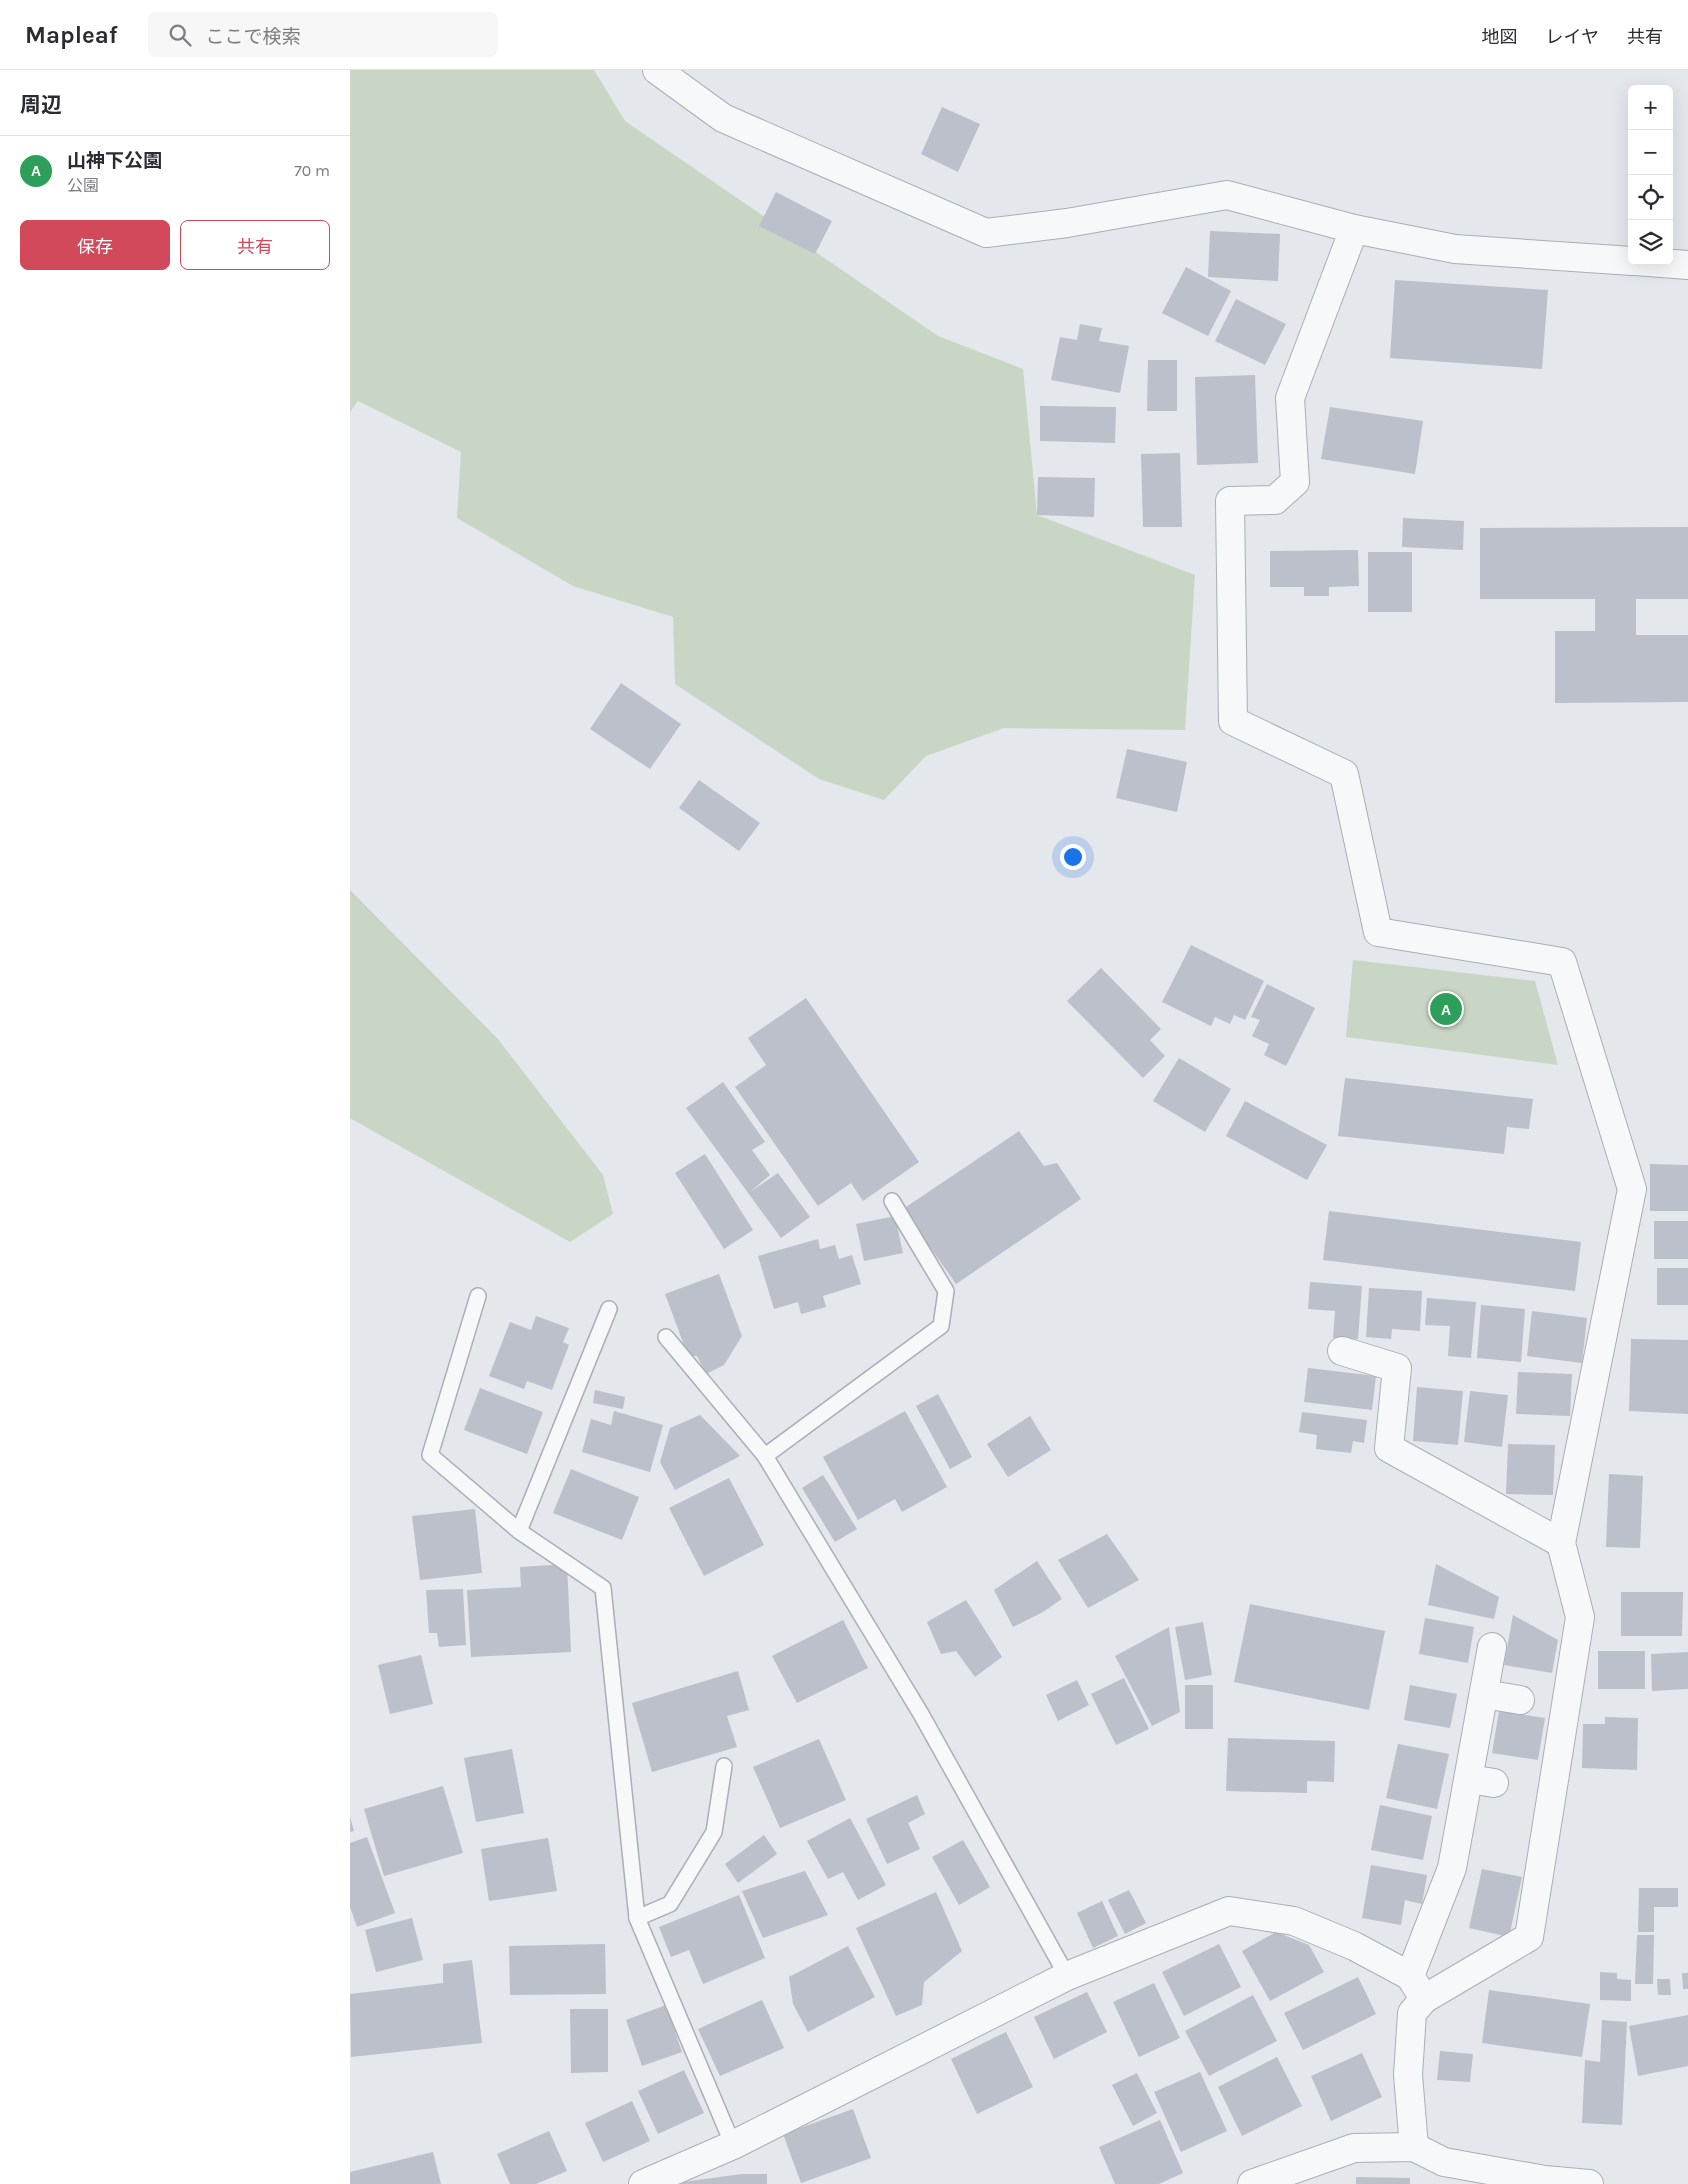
<!DOCTYPE html>
<html lang="ja">
<meta charset="utf-8">
<style>
:root{--surface:#fff;--page:#f7f7f7;--text:#2b2b33;--muted:#7c7c81;--line:#e1e1e2;--accent:#d1495b}
body{margin:0;font-family:Karla,"Noto Sans JP",sans-serif;background:var(--page);color:var(--text)}
.controls{position:absolute;right:15px;top:15px;display:grid;overflow:hidden;border-radius:8px;box-shadow:0 5px 20px #0002}
.controls button{width:45px;height:45px;display:grid;place-items:center;padding:0;border:0;border-bottom:1px solid var(--line);background:var(--surface);color:var(--text);font:25px sans-serif}
.you{position:absolute;left:722px;top:786px;width:18px;height:18px;margin:-12px;border:4px solid #fff;border-radius:50%;background:#1a73e8;box-shadow:0 0 0 8px #1a73e833}
.badge{display:grid;place-items:center;width:32px;height:32px;border-radius:50%;background:var(--accent);color:#fff;font-size:16px;font-weight:700}
.pin{position:absolute;translate:-50% -50%;border:2px solid #fff;box-shadow:0 1px 5px #0006}
.list{margin:0;padding:0;list-style:none}
h2{display:flex;justify-content:space-between;align-items:center;height:65px;margin:0;padding:0 20px;font-size:21px}
h2 small{font-size:16px;font-weight:400;color:var(--muted)}
.list li{display:grid;grid-template-columns:32px 1fr auto;gap:15px;align-items:center;box-sizing:border-box;height:70px;padding:0 20px;border-top:1px solid var(--line)}
.list b{display:block;font-size:19px;white-space:nowrap}
.list p{margin:0;font-size:16px;white-space:nowrap;color:var(--muted)}
.list em{font-size:16px;font-style:normal;color:var(--muted)}
.actions{display:flex;gap:10px;padding:15px 20px}
.actions a{flex:1;padding:11px 0;border:1px solid var(--accent);border-radius:8px;text-align:center;font-size:18px;color:var(--accent)}
.actions .main{background:var(--accent);color:#fff}
.icon{flex:none;width:28px;height:28px;fill:none;stroke:currentColor;stroke-width:2;stroke-linecap:round;stroke-linejoin:round}
.map{position:relative;flex:none;width:1338px;height:2114px;overflow:hidden}
header{display:flex;align-items:center;gap:30px;box-sizing:border-box;height:70px;padding:0 25px;background:var(--surface);border-bottom:1px solid var(--line)}
header strong{font-size:24px}
nav{display:flex;gap:28px;margin-inline-start:auto;font-size:18px}
.search{width:350px;height:45px;background:var(--page);display:flex;align-items:center;gap:12px;box-sizing:border-box;padding:0 18px;border-radius:8px;color:var(--muted);font-size:19px}
main{display:flex}
aside{flex:1;background:var(--surface)}
.map>svg:first-child{display:block}
.green{fill:#c9d6c5}
.building{fill:#bbc0ca}
.lines{fill:none;stroke-linecap:round;stroke-linejoin:round}
.lane-casing{stroke:#a9aeb7;stroke-width:18}
.street-casing{stroke:#a9aeb7;stroke-width:30}
.lane{stroke:#f7f8fa;stroke-width:15}
.street{stroke:#f7f8fa;stroke-width:28}
</style>
<header>
<strong>Mapleaf</strong>
<div class="search"><svg class="icon" aria-label="search" viewBox="0 0 24 24"><circle cx="10" cy="10" r="6"/><path d="M15 15l6 6"/></svg>ここで検索</div>
<nav><a>地図</a><a>レイヤ</a><a>共有</a></nav>
</header>
<main>
<aside>
<h2>周辺<small></small></h2>
<ul class="list">
<li><span class="badge" style="background:#2e9e5b">A</span><div><b>山神下公園</b><p>公園</p></div><em>70 m</em></li>
</ul>
<div class="actions"><a class="main">保存</a><a>共有</a></div>
</aside>
<div class="map">
<svg width="1338" height="2114" viewBox="0 0 1338 2114">
<rect width="100%" height="100%" fill="#e4e7ec"/>
<g class="green">
<polygon points="0,0 244,0 275,51 588,266 673,299 687,445 845,505 835,660 654,658 576,686 534,730 469,709 325,614 323,547 223,516 107,448 111,382 8,331 0,342"/>
<polygon points="0,820 148,969 253,1105 263,1144 220,1172 0,1048"/>
<polygon points="1003,890 1185,911 1208,995 996,967"/>
</g>
<g class="building">
<polygon points="592,37 630,54 608,102 571,84"/>
<polygon points="426,122 482,151 465,184 409,156"/>
<polygon points="860,161 930,164 928,211 858,207"/>
<polygon points="836,197 881,221 858,266 812,243"/>
<polygon points="1045,210 1198,220 1192,299 1040,288"/>
<polygon points="886,229 936,254 915,295 865,271"/>
<polygon points="730,254 752,258 749,271 779,276 770,323 701,310 710,267 727,270"/>
<polygon points="798,290 827,290 827,341 797,341"/>
<polygon points="905,305 908,393 847,395 845,307"/>
<polygon points="690,336 766,337 765,373 690,371"/>
<polygon points="980,337 1073,351 1065,404 971,389"/>
<polygon points="830,383 832,457 793,457 791,384"/>
<polygon points="688,407 745,408 744,447 687,445"/>
<polygon points="1053,448 1114,451 1113,480 1052,477"/>
<polygon points="1338,457 1338,529 1286,529 1286,565 1338,565 1338,632 1205,633 1205,561 1245,561 1245,529 1130,529 1130,458"/>
<polygon points="1008,480 1009,516 979,517 979,526 954,526 954,517 920,517 920,481"/>
<rect x="1018" y="482" width="44" height="60"/>
<polygon points="271,613 331,654 300,699 240,659"/>
<polygon points="777,679 837,692 827,742 766,728"/>
<polygon points="349,710 410,753 389,781 329,738"/>
<polygon points="841,875 914,911 895,950 884,945 880,954 865,947 861,956 812,932"/>
<polygon points="751,898 811,959 800,970 815,986 793,1008 717,931"/>
<polygon points="917,914 965,938 936,996 914,985 919,974 902,966 910,950 901,947"/>
<polygon points="456,928 569,1092 513,1131 501,1113 468,1136 385,1017 416,995 398,968"/>
<polygon points="829,988 881,1019 855,1062 803,1031"/>
<polygon points="995,1008 1183,1029 1179,1059 1157,1057 1154,1084 988,1066"/>
<polygon points="373,1012 415,1072 402,1080 420,1105 400,1122 428,1103 460,1147 431,1168 336,1038"/>
<polygon points="895,1031 977,1075 957,1110 876,1066"/>
<polygon points="669,1061 694,1096 707,1093 731,1129 606,1214 553,1139"/>
<polygon points="355,1084 403,1160 374,1179 325,1103"/>
<polygon points="1300,1094 1338,1095 1338,1141 1300,1141"/>
<polygon points="979,1141 1231,1172 1225,1221 973,1190"/>
<polygon points="545,1146 553,1183 514,1191 506,1154"/>
<rect x="1304" y="1151" width="34" height="38"/>
<polygon points="468,1169 470,1179 485,1175 489,1189 502,1185 511,1214 473,1226 476,1237 451,1244 448,1232 424,1239 408,1186"/>
<rect x="1307" y="1198" width="31" height="37"/>
<polygon points="369,1204 392,1266 374,1295 356,1304 347,1286 338,1286 315,1224"/>
<polygon points="960,1212 1012,1216 1008,1269 983,1268 985,1241 958,1239"/>
<polygon points="1019,1218 1072,1221 1070,1261 1042,1259 1041,1269 1016,1267"/>
<polygon points="1077,1228 1126,1232 1121,1288 1098,1286 1100,1256 1075,1255"/>
<polygon points="1131,1235 1175,1239 1171,1292 1127,1288"/>
<polygon points="1182,1241 1237,1248 1232,1293 1177,1286"/>
<polygon points="186,1246 219,1258 213,1272 219,1275 202,1320 177,1311 174,1319 139,1306 160,1252 181,1260"/>
<polygon points="1281,1269 1338,1270 1338,1344 1279,1341"/>
<polygon points="958,1298 1026,1306 1022,1340 954,1332"/>
<polygon points="1168,1302 1222,1304 1220,1346 1166,1344"/>
<polygon points="1067,1317 1113,1321 1108,1375 1063,1371"/>
<polygon points="130,1318 193,1342 177,1384 114,1360"/>
<polygon points="245,1320 275,1327 273,1339 243,1333"/>
<polygon points="1120,1321 1158,1325 1152,1377 1114,1372"/>
<polygon points="588,1324 622,1387 600,1399 566,1336"/>
<polygon points="264,1341 313,1355 300,1402 232,1382 241,1349 261,1355"/>
<polygon points="555,1341 597,1417 552,1442 545,1429 508,1450 473,1387"/>
<polygon points="952,1342 1017,1350 1014,1373 1003,1371 1001,1383 966,1379 967,1365 949,1362"/>
<polygon points="350,1345 390,1386 325,1420 310,1392 320,1358"/>
<polygon points="680,1346 701,1380 658,1407 637,1374"/>
<polygon points="1158,1374 1205,1375 1203,1425 1156,1424"/>
<polygon points="221,1399 289,1427 272,1470 203,1443"/>
<polygon points="1259,1404 1293,1406 1290,1478 1256,1477"/>
<polygon points="473,1405 507,1459 485,1472 452,1418"/>
<polygon points="379,1408 414,1475 354,1506 319,1438"/>
<polygon points="125,1439 132,1503 70,1510 62,1446"/>
<polygon points="757,1464 789,1510 738,1538 708,1490"/>
<polygon points="687,1491 712,1529 693,1542 663,1557 644,1520"/>
<polygon points="217,1494 221,1582 121,1587 117,1520 171,1517 170,1497"/>
<polygon points="1086,1494 1149,1527 1144,1549 1078,1535"/>
<polygon points="113,1519 116,1575 89,1577 87,1563 79,1563 76,1520"/>
<polygon points="1271,1522 1333,1522 1332,1566 1271,1566"/>
<polygon points="616,1530 652,1587 625,1607 606,1581 591,1584 577,1552"/>
<polygon points="900,1534 1035,1561 1019,1640 884,1612"/>
<polygon points="1163,1545 1208,1570 1202,1603 1154,1595"/>
<polygon points="1075,1548 1124,1557 1118,1593 1069,1584"/>
<polygon points="493,1550 518,1598 447,1633 422,1586"/>
<polygon points="853,1552 862,1605 835,1610 825,1557"/>
<polygon points="819,1557 830,1642 802,1656 765,1586"/>
<rect x="1248" y="1581" width="47" height="38"/>
<polygon points="1338,1582 1338,1619 1302,1621 1301,1584"/>
<polygon points="71,1585 83,1634 40,1644 28,1595"/>
<polygon points="388,1601 399,1640 377,1646 387,1677 302,1702 282,1633"/>
<polygon points="774,1608 799,1659 766,1675 741,1624"/>
<polygon points="727,1610 739,1635 708,1651 696,1625"/>
<rect x="835" y="1615" width="28" height="44"/>
<polygon points="1060,1615 1107,1624 1100,1658 1054,1650"/>
<polygon points="1149,1641 1195,1648 1188,1690 1142,1683"/>
<polygon points="1255,1647 1288,1648 1287,1700 1232,1698 1233,1654 1255,1654"/>
<polygon points="878,1668 985,1671 984,1712 957,1711 957,1723 876,1721"/>
<polygon points="469,1669 496,1730 430,1758 403,1697"/>
<polygon points="1048,1674 1099,1684 1087,1739 1036,1728"/>
<polygon points="162,1679 174,1743 126,1752 114,1688"/>
<polygon points="93,1716 113,1783 34,1806 14,1739"/>
<polygon points="567,1725 575,1744 558,1753 570,1779 537,1794 516,1749"/>
<polygon points="1030,1735 1082,1746 1073,1790 1021,1780"/>
<polygon points="0,1747 4,1761 0,1762"/>
<polygon points="500,1748 536,1815 508,1830 493,1802 478,1809 457,1771"/>
<polygon points="414,1765 427,1784 388,1813 375,1794"/>
<polygon points="17,1767 45,1843 7,1857 0,1837 0,1773"/>
<polygon points="198,1768 207,1821 139,1831 131,1779"/>
<polygon points="613,1770 640,1817 609,1835 582,1787"/>
<polygon points="1021,1795 1077,1805 1072,1834 1055,1830 1051,1855 1012,1848"/>
<polygon points="1132,1799 1172,1807 1159,1867 1119,1858"/>
<polygon points="455,1801 478,1845 413,1868 392,1821"/>
<polygon points="1289,1818 1328,1818 1328,1837 1304,1837 1304,1862 1288,1862"/>
<polygon points="779,1820 796,1853 775,1864 758,1830"/>
<polygon points="586,1822 612,1881 574,1912 572,1935 546,1946 506,1858"/>
<polygon points="389,1825 415,1888 353,1914 339,1880 321,1887 309,1857"/>
<polygon points="752,1831 768,1866 743,1878 727,1843"/>
<polygon points="62,1848 73,1890 26,1902 15,1860"/>
<polygon points="926,1862 959,1875 974,1902 920,1931 892,1881"/>
<polygon points="1287,1865 1304,1865 1303,1914 1285,1914"/>
<polygon points="255,1874 256,1924 160,1925 159,1876"/>
<polygon points="869,1874 891,1917 834,1946 812,1902"/>
<polygon points="498,1876 525,1927 458,1962 443,1934 439,1907"/>
<polygon points="122,1890 132,1973 1,1987 0,1924 93,1913 93,1894"/>
<polygon points="1250,1902 1267,1903 1267,1909 1281,1910 1281,1931 1250,1930"/>
<polygon points="1332,1903 1338,1903 1338,1919 1333,1919"/>
<polygon points="1008,1907 1026,1944 953,1980 934,1943"/>
<polygon points="1307,1909 1320,1909 1321,1925 1308,1925"/>
<polygon points="804,1913 830,1968 789,1987 763,1932"/>
<polygon points="1139,1920 1240,1934 1232,1987 1132,1973"/>
<polygon points="737,1922 757,1962 704,1989 684,1947"/>
<polygon points="903,1925 927,1971 859,2006 835,1961"/>
<polygon points="412,1930 434,1978 370,2006 348,1959"/>
<polygon points="316,1935 332,1982 292,1996 276,1950"/>
<polygon points="220,1939 258,1939 258,2002 221,2003"/>
<polygon points="1338,1945 1338,1996 1288,2006 1279,1956"/>
<polygon points="1252,1950 1277,1952 1272,2055 1232,2053 1235,1990 1250,1992"/>
<polygon points="656,1962 683,2017 627,2044 601,1989"/>
<polygon points="1090,1981 1123,1984 1120,2012 1087,2010"/>
<polygon points="1012,1983 1032,2027 981,2051 961,2006"/>
<polygon points="927,1987 952,2036 892,2066 868,2017"/>
<polygon points="334,2000 354,2043 308,2064 288,2021"/>
<polygon points="850,2002 877,2061 831,2082 804,2022"/>
<polygon points="787,2003 807,2043 783,2056 762,2015"/>
<polygon points="282,2031 300,2071 253,2092 235,2053"/>
<polygon points="503,2039 521,2088 451,2113 433,2064"/>
<polygon points="810,2050 833,2103 809,2114 765,2114 749,2077"/>
<polygon points="199,2061 217,2101 186,2114 160,2114 147,2084"/>
<polygon points="83,2082 91,2114 0,2114 0,2102"/>
<polygon points="392,2104 417,2104 417,2114 332,2114 332,2112"/>
<polygon points="1006,2107 1060,2108 1060,2114 1006,2114"/>
</g>
<g class="lines">
<defs>
<g id="lane">
<polyline points="128,1226 80,1385 169,1461 253,1518 287,1848 383,2075"/>
<polyline points="316,1267 415,1386 571,1644 717,1906"/>
<polyline points="415,1386 591,1256 596,1221 542,1131"/>
<polyline points="169,1461 259,1239"/>
<polyline points="287,1848 320,1834 364,1762 374,1696"/>
</g>
<g id="street">
<polyline points="307,0 373,48 636,163 717,153 877,125 1004,159 1105,179 1282,191"/>
<polyline points="1004,159 940,328 945,412 925,430 880,431 883,651 994,704 1028,862 1212,892 1282,1119 1211,1473 1230,1547 1179,1867 1074,1929"/>
<polyline points="1285,191 1338,195"/>
<polyline points="992,1281 1047,1298 1039,1378 1211,1473"/>
<polyline points="1134,1624 1170,1630"/>
<polyline points="1119,1709 1144,1713"/>
<polyline points="1060,1906 1102,1798 1142,1577"/>
<polyline points="293,2114 383,2075 717,1906 879,1841 944,1851 1004,1876 1060,1906 1074,1929 1062,1943 1058,2005 1064,2077"/>
<polyline points="902,2114 1004,2078 1064,2077 1094,2092 1195,2110 1239,2114"/>
</g>
</defs>
<use href="#lane" class="lane-casing"/>
<use href="#street" class="street-casing"/>
<use href="#lane" class="lane"/>
<use href="#street" class="street"/>
</g>
</svg>
<div class="controls">
<button>+</button>
<button>−</button>
<button><svg class="icon" aria-label="locate" viewBox="0 0 24 24"><circle cx="12" cy="12" r="6"/><path d="M12 2v4M12 18v4M2 12h4M18 12h4"/></svg></button>
<button><svg class="icon" aria-label="layers" viewBox="0 0 24 24"><path d="M12 4l9 5-9 5-9-5zM3 14l9 5 9-5"/></svg></button>
</div>
<div class="you"></div>
<div class="pin badge" style="left:1096px;top:939px;background:#2e9e5b">A</div>
</div>
</main>
